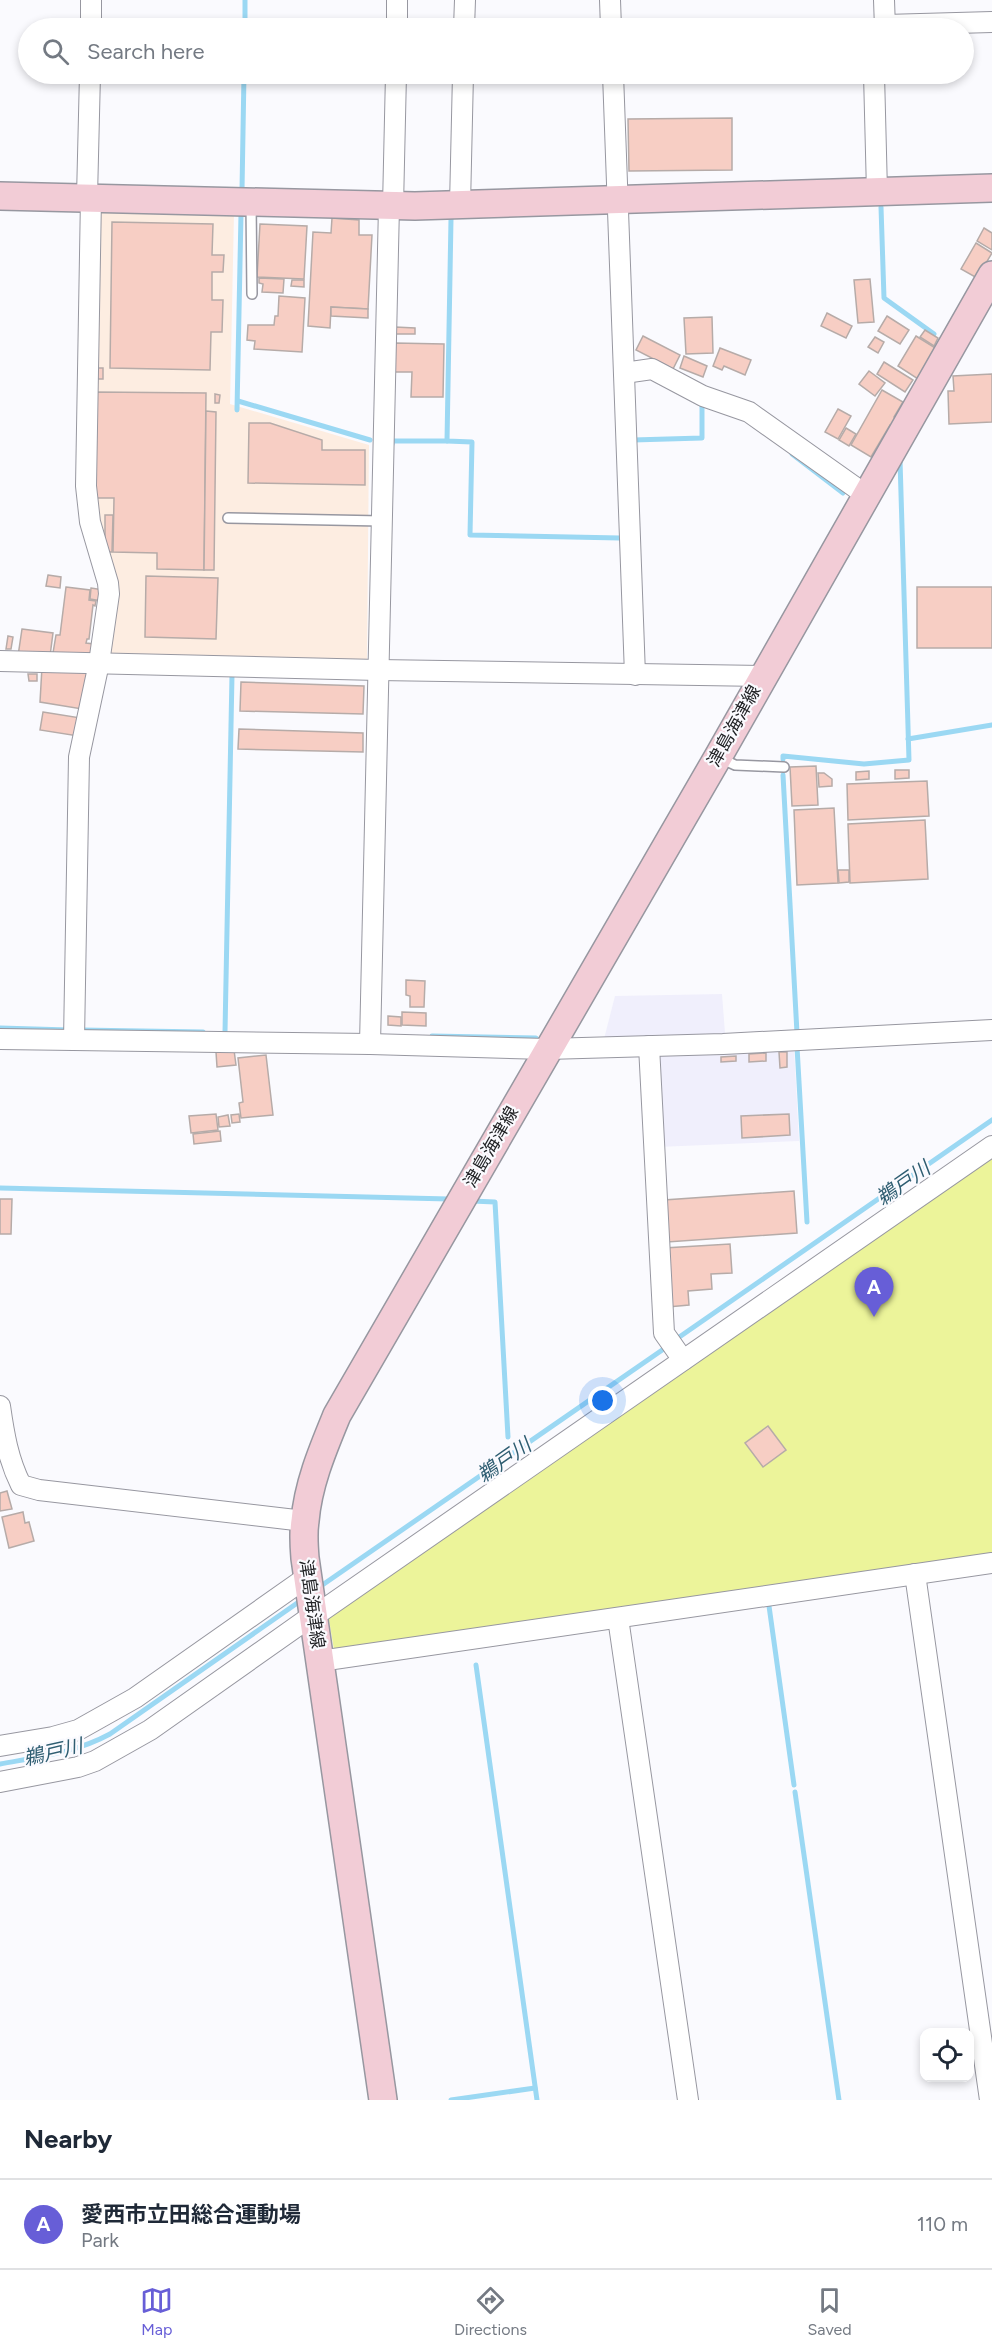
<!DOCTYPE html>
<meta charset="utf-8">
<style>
:root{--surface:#fff;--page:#f6f6f7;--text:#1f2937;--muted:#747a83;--line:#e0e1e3;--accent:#675ed7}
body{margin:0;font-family:Figtree,"Noto Sans JP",sans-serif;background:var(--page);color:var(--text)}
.controls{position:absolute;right:18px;bottom:18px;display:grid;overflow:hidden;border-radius:12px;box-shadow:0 3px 9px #0003}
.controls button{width:54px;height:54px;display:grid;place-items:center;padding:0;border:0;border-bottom:2px solid var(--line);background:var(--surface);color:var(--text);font:30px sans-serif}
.you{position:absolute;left:603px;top:1401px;width:21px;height:21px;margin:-15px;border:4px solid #fff;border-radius:50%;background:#1a73e8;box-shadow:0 0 0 9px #1a73e833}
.badge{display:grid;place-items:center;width:39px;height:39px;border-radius:50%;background:var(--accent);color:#fff;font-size:20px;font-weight:700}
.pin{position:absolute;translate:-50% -50px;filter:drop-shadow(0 2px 3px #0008)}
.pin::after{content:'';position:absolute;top:32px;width:21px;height:18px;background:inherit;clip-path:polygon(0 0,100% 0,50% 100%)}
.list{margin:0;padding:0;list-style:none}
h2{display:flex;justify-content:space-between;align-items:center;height:78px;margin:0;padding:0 24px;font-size:26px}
h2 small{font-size:20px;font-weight:400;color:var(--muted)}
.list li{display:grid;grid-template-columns:39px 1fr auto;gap:18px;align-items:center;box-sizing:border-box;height:90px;padding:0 24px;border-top:2px solid var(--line)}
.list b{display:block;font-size:22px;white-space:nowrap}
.list p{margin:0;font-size:20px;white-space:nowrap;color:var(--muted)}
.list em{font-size:20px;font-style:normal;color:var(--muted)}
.icon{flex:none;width:33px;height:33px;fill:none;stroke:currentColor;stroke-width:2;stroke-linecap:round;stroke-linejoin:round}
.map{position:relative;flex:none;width:992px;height:2100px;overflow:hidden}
.search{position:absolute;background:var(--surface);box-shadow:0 3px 9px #0003;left:18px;right:18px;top:18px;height:66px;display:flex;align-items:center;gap:15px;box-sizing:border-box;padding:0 21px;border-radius:33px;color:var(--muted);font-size:22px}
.sheet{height:168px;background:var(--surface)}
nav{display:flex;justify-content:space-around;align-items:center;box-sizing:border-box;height:84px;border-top:2px solid var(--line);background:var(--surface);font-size:16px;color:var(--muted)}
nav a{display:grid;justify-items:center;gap:3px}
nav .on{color:var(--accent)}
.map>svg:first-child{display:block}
.commercial{fill:#fdede1}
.industrial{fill:#f0effc}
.green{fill:#ecf49a}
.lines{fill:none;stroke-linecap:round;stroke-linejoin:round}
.stream{stroke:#9bd8f3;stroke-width:5}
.building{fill:#f7cec4;stroke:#b6aba8;stroke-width:1.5}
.lane-casing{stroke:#9797a0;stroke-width:12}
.street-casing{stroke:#9797a0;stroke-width:22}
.secondary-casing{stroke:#9797a0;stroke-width:30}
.lane{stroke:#fff;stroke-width:9}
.street{stroke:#fff;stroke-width:20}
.secondary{stroke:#f2ccd6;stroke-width:27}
.labels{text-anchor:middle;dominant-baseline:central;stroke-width:4.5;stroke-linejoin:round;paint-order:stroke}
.street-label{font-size:18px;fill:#222326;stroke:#fafafe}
.water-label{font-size:20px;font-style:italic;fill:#2e5d71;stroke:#fafafe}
</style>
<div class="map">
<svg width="992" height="2100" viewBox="0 0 992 2100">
<rect width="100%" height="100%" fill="#fafafe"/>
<polygon class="commercial" points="95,209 234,213 230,404 369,445 367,660 360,666 104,657 93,522"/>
<g class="industrial">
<polygon points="722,994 725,1033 604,1039 615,996"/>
<polygon points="794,1047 799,1141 658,1147 654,1053"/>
</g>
<polygon class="green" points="992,1154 992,1555 334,1650 328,1614"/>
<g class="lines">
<g class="stream">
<polyline points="245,28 245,0"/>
<polyline points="242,190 244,74"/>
<polyline points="881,207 884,298 934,334"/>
<polyline points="451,219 447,441 472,442 470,535 620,538"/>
<polyline points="238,401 370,440"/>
<polyline points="237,410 241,214"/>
<polyline points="634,442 633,440 702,438 702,404 704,404"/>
<polyline points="392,444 392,441 447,441"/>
<polyline points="792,454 843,493"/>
<polyline points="908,739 992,725"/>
<polyline points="783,759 783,756 864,764 909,760 900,460"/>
<polyline points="783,775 797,1033"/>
<polyline points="0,1028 69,1030"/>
<polyline points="81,1030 203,1032"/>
<polyline points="225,1032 232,675"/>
<polyline points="432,1036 536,1038"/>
<polyline points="797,1047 807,1222"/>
<polyline points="0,1188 449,1199"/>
<polyline points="472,1201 495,1202 508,1437"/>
<polyline points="675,1340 992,1120"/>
<polyline points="318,1588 668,1346"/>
<polyline points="769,1606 794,1785"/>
<polyline points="476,1665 537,2100"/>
<path d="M0 1764C38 1757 75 1753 110 1734L303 1599"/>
<polyline points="795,1792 839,2100"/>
<polyline points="451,2100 535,2088"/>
</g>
</g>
<g class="building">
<polygon points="732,118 732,170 629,171 628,119"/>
<polygon points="332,218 359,220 359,235 372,235 368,309 331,307 330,328 308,326 313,232 331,233"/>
<polygon points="112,222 213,224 212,255 224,255 223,272 212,272 212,300 223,300 222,332 211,332 210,370 110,368"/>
<polygon points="260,224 307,226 304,279 257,277"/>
<polygon points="984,228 992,233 992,250 977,241"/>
<polygon points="976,243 992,253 977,278 961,269"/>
<polygon points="259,278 284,279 283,293 262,292 263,284 259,283"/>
<polygon points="870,279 874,322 858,323 854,280"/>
<polygon points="292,280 304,280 304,287 291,286"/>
<polygon points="279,296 305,298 302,352 254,349 255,341 247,340 248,325 274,325 275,316 278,316"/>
<polygon points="331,307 368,309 368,318 331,316"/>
<polygon points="827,313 852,326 846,338 821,326"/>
<polygon points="887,316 909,330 900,344 878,331"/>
<polygon points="712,317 713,353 686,354 684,318"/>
<polygon points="395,327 415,328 415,334 395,334"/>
<polygon points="925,330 938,338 934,346 920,337"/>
<polygon points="643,336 680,355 673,369 636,350"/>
<polygon points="916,336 937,349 918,379 898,366"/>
<polygon points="875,337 884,342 878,353 868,347"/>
<polygon points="395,343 444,344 443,397 411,397 412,372 394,372"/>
<polygon points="720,348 751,360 745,375 724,366 722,370 713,366"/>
<polygon points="684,356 707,366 703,377 680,368"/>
<polygon points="884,362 913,380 905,392 877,374"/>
<polygon points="97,368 103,368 103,379 96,379"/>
<polygon points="869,371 885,383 875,396 859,384"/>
<polygon points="992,374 992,422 949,424 948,391 954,391 953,376"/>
<polygon points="882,390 903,402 894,417 896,418 892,426 890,425 871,457 851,445"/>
<polygon points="95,392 206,393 204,570 157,569 157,553 113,552 114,498 93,498"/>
<polygon points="215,394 220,395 219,403 215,403"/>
<polygon points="838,409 851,416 838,439 825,432"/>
<polygon points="206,411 216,412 214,570 204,570"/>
<polygon points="249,423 270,423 322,440 322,450 365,450 365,485 248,483"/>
<polygon points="846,428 856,434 849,446 839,440"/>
<polygon points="105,515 113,515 112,552 105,552"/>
<polygon points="48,575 61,577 60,588 46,586"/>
<polygon points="146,576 218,578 216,639 145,637"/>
<polygon points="66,587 90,590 89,600 96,601 95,606 93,605 89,639 87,639 86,643 94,644 91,655 72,653 71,660 53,653 56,635 60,635"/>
<rect x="917" y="587" width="75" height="61"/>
<polygon points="91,588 104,590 102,601 90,599"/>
<polygon points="22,629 53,633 50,656 18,656"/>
<polygon points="8,636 13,637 11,649 6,649"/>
<polygon points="42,667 88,668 82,709 40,702"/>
<polygon points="28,674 37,674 37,681 29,681"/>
<polygon points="241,682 364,686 363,714 240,711"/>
<polygon points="43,712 81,718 78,736 40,730"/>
<polygon points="239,729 363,733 363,752 238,749"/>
<polygon points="816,766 818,805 792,806 790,767"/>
<polygon points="895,770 909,770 909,778 895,779"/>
<polygon points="869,771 869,779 856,780 856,772"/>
<polygon points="818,773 824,773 832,779 832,786 819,787"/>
<polygon points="927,781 929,816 848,820 847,784"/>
<polygon points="834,808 838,883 797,885 794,810"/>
<polygon points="925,820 928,879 850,883 848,824"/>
<polygon points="838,870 849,870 849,882 839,883"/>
<polygon points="406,980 425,981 424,1007 410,1007 410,996 406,995"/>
<polygon points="402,1012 426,1013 426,1026 402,1025"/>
<polygon points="388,1016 401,1017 401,1026 388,1025"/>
<polygon points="234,1050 236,1065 217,1067 216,1052"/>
<polygon points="779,1052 787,1052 787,1067 780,1068"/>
<polygon points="766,1053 766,1061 749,1062 749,1054"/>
<polygon points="266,1055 273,1115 241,1118 239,1103 243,1102 238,1058"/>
<polygon points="736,1056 736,1061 721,1062 721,1057"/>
<polygon points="216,1114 218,1130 191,1133 189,1116"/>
<polygon points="239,1114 240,1122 232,1123 231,1115"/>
<polygon points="789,1114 790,1135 742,1138 741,1116"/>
<polygon points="228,1115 230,1126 219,1127 218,1117"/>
<polygon points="220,1131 221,1141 194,1144 193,1134"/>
<polygon points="794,1191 797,1233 667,1242 664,1200"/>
<polygon points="0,1199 12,1199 11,1234 0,1234"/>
<polygon points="730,1244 732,1273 711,1274 712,1289 688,1291 689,1305 668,1307 664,1248"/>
<polygon points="768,1426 786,1450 763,1467 745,1443"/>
<polygon points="7,1491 12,1509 0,1511 0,1493"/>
<polygon points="23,1512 25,1523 29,1522 34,1541 9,1548 2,1517"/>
</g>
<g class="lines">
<defs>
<g id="lane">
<polyline points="251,203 252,294"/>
<polyline points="228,518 382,521"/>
<polyline points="720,758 735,765 784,767"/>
</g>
<g id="street">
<polyline points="610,0 611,28"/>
<polyline points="884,0 885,28"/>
<polyline points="885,25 992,22"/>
<polyline points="91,28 91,0"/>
<polyline points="397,28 397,0"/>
<polyline points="464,28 465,0"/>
<polyline points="613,74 635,675"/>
<polyline points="874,74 877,192"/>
<polyline points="87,197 90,74"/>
<polyline points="460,205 463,74"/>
<polyline points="393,206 396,74"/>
<polyline points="624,373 652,369 703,396 749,412 866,495"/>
<polyline points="0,661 378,670 763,676"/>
<polyline points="0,1039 370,1044 547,1049 723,1044 992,1030"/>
<polyline points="74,1040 79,757 99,663 109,594 108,583 90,522 86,486 91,197"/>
<polyline points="370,1044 389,206"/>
<polyline points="649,1046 664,1333 683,1360"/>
<path d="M0 1406C4 1434 8 1459 21 1485L39 1490 304 1521"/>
<polyline points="915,1574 990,2100"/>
<polyline points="313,1617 992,1146"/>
<polyline points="618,1618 688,2100"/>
<polyline points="320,1661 992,1563"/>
<polyline points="0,1746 53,1737 78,1730 135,1698 307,1577"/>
<polyline points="0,1782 78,1767 95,1761 150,1730 313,1615"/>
</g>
<g id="secondary">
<polyline points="0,196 415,206 992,188"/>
<path d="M383 2100 305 1558C304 1546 303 1533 305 1521 308 1484 323 1449 337 1415L718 757 992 275"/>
</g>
</defs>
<use href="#lane" class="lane-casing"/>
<use href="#street" class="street-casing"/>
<use href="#secondary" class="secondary-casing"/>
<use href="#lane" class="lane"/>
<use href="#street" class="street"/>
<use href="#secondary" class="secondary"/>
</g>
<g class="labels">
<g class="street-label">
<text transform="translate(734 726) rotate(-61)">津島海津線</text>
<text transform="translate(491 1147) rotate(-60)">津島海津線</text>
<text transform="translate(312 1604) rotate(82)">津島海津線</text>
</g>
<g class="water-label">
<text transform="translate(903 1183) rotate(-35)">鵜戸川</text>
<text transform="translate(504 1460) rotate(-35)">鵜戸川</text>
<text transform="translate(53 1752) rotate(-13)">鵜戸川</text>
</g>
</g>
</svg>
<div class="controls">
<button><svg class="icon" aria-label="locate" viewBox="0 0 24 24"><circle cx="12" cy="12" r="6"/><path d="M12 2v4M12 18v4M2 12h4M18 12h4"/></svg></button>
</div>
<div class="you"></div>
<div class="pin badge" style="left:874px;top:1317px">A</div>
<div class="search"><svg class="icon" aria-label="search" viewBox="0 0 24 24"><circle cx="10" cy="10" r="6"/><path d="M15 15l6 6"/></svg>Search here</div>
</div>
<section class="sheet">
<h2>Nearby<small></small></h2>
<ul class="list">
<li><span class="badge">A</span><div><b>愛西市立田総合運動場</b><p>Park</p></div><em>110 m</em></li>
</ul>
</section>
<nav>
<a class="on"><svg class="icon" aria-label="map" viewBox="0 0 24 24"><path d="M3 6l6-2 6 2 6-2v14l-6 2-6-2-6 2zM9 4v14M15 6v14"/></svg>Map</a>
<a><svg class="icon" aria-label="directions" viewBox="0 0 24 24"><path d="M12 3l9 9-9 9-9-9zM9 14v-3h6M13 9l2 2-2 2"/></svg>Directions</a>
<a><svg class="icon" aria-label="saved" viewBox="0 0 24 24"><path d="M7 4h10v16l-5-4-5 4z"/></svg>Saved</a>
</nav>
